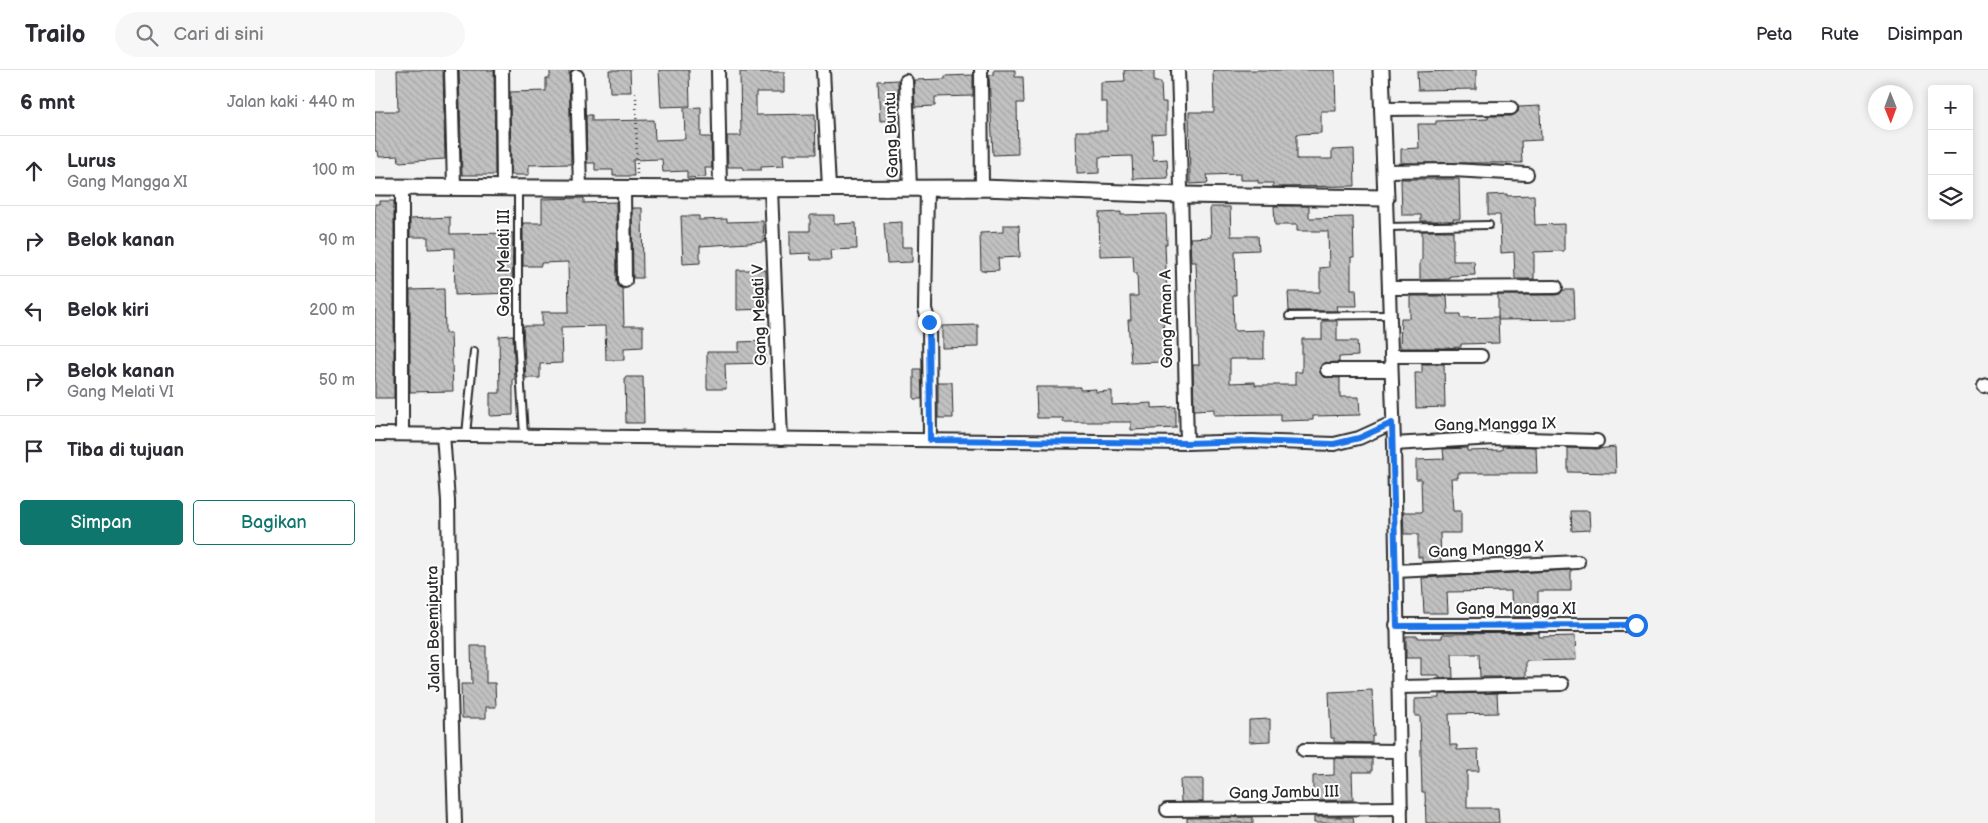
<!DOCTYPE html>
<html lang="id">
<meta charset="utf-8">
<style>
:root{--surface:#fff;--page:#f7f7f7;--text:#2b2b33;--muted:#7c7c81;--line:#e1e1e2;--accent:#0f766e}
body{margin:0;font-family:"Balsamiq Sans",sans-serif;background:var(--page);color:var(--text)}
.controls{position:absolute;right:15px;top:15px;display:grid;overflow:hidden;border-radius:5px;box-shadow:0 2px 8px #0003}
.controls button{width:45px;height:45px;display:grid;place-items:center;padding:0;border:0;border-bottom:1px solid var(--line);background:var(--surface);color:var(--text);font:25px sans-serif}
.compass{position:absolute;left:1493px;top:15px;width:45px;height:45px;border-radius:50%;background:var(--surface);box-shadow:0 2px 8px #0003;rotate:179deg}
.stop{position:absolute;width:15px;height:15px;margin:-11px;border:4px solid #1a73e8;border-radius:50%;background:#fff}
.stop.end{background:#1a73e8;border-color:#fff;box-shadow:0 1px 5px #0008}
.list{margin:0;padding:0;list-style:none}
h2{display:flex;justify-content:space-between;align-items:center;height:65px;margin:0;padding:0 20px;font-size:21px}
h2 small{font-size:16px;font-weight:400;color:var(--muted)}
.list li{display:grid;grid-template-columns:32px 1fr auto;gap:15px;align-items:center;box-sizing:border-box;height:70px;padding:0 20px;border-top:1px solid var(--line)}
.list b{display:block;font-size:19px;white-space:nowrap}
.list p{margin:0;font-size:16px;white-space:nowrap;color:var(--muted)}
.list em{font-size:16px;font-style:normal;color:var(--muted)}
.actions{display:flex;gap:10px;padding:15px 20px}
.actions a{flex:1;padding:11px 0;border:1px solid var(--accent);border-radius:5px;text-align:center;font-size:18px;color:var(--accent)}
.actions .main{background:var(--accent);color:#fff}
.icon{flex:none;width:28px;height:28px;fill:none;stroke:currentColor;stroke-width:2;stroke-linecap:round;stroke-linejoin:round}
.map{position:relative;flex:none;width:1613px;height:753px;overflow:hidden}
header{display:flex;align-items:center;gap:30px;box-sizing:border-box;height:70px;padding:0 25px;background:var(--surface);border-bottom:1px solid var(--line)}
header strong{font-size:24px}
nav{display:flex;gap:28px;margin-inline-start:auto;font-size:18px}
.search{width:350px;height:45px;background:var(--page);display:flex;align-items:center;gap:12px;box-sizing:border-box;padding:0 18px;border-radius:28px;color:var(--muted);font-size:19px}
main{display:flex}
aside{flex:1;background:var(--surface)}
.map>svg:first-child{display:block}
.building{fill:url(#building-back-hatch);stroke:#2b2b2b}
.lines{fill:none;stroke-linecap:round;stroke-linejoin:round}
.service-casing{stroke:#2b2b2b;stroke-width:10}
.minor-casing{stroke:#2b2b2b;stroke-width:16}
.tertiary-casing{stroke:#2b2b2b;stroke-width:19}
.path{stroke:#2b2b2b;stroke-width:2.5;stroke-dasharray:1 4;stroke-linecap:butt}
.service{stroke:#fff;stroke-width:6}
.minor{stroke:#fff;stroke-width:12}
.tertiary{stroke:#fff;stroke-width:15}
.route{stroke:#1a73e8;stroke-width:6}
.labels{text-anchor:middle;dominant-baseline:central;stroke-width:4;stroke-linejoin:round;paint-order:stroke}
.street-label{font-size:16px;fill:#2b2b2b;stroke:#fff}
</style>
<header>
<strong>Trailo</strong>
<div class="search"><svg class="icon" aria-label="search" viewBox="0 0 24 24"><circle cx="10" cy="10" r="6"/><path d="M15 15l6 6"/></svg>Cari di sini</div>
<nav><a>Peta</a><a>Rute</a><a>Disimpan</a></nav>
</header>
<main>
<aside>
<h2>6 mnt<small>Jalan kaki · 440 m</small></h2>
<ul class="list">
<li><svg class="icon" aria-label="ahead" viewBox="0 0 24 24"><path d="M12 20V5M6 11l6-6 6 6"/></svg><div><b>Lurus</b><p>Gang Mangga XI</p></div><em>100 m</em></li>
<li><svg class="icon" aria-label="right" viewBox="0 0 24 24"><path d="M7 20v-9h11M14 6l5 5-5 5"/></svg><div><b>Belok kanan</b></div><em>90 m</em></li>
<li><svg class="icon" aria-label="left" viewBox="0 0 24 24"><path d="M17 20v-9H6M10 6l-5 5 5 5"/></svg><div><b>Belok kiri</b></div><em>200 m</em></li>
<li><svg class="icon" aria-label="right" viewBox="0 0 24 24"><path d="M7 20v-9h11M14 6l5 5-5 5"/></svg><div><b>Belok kanan</b><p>Gang Melati VI</p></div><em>50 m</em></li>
<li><svg class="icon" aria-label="arrive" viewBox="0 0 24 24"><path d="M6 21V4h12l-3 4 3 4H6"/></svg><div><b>Tiba di tujuan</b></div></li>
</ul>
<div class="actions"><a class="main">Simpan</a><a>Bagikan</a></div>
</aside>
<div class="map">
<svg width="1613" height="753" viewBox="0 0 1613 753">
<defs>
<pattern id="building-back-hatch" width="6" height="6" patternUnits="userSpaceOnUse" patternTransform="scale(1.25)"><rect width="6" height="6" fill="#c1c1c1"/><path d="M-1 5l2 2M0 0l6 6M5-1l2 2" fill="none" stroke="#a6a6a6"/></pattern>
</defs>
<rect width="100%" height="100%" fill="#f2f2f2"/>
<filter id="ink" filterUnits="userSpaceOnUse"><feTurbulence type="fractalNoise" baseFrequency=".02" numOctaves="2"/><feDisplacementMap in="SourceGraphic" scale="10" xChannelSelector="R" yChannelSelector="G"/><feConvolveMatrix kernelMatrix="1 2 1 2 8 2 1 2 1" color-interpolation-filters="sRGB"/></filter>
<g filter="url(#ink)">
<g class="building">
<polygon points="22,0 68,0 70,89 24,92 23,86 4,87 3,81 0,81 0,41 23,41"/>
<polygon points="84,0 119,0 120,105 87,105"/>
<polygon points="175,0 194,0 196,94 154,95 154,105 136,105 135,22 171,21 171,8 175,8"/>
<polygon points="234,0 255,0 256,22 235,22"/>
<polygon points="284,0 314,0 315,36 286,37"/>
<polygon points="619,0 640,0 640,7 648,7 649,33 642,33 643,84 618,85 614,5 619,5"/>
<polygon points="749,0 779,0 779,12 786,12 787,32 791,32 791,63 777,64 778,90 792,89 793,108 758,109 757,86 724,87 724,103 702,104 701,61 732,61 732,32 726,32 726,12 750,11"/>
<polygon points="838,0 960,0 961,41 946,41 946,63 922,64 922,89 957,89 957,80 979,79 980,116 898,117 898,113 883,113 883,110 865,110 865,104 832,105 833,113 815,114 814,42 839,42"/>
<polygon points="1101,0 1101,19 1043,20 1042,2"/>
<polygon points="365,2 409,2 409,22 381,22 381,45 440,44 441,84 408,84 409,96 386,97 386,100 368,100 368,97 353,97 352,66 366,66"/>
<polygon points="598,5 598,26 560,27 560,36 540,37 539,10 570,9 570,6"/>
<polygon points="523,10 524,50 505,51 503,11"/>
<polygon points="1165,36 1166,70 1146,71 1147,93 1026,93 1026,79 1044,78 1043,54 1061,54 1061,51 1113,49 1113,46 1137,46 1143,42 1144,37"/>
<polygon points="326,37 326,67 336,67 337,98 330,98 331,107 312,108 312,101 288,102 287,89 258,90 259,106 238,106 238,100 220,100 220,93 212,93 211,45 217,45 217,51 279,50 280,70 310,69 309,38"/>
<polygon points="1026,109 1084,109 1085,149 1078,149 1078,151 1046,151 1046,145 1027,145"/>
<polygon points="1132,124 1132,126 1159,125 1160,155 1189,154 1189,181 1159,182 1159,209 1140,209 1139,182 1126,183 1125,145 1113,145 1113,125"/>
<polygon points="209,128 209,133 241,132 242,211 243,216 248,219 249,256 268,256 268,277 249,278 249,290 231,290 230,256 186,257 187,293 165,294 165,308 151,308 148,256 167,256 167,242 194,242 193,192 166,193 166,196 148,196 148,153 167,153 167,129"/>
<polygon points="5,131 19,131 19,328 0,328 0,134 5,134"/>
<polygon points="899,136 934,136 934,148 978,147 979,187 976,187 976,219 981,219 982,236 961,236 962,241 914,241 913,222 945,222 945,198 954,197 953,161 922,161 922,155 900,155"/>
<polygon points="835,137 855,137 856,166 883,166 884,180 860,181 861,225 858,225 859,261 889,260 889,289 855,289 855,313 880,312 880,315 920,315 920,302 927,302 927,269 947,269 947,251 962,251 962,271 982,271 983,286 964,287 964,292 948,293 944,300 948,307 965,308 965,327 984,327 985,345 938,346 938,350 906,351 906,344 839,345 839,339 819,340 818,295 824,295 822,226 821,192 816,192 815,168 836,167"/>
<polygon points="257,138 267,138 268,208 258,208"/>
<polygon points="746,142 746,145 791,144 792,174 790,174 792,223 790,223 787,292 756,293 753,250 756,250 755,226 763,226 762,203 759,203 758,185 725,186 724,143"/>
<polygon points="435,145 459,145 459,154 481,153 482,179 455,180 456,190 436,190 435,183 415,184 415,161 435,161"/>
<polygon points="306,146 324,146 324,150 352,149 352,152 388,151 389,172 325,176 325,193 308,194"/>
<polygon points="75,147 75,164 138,163 137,223 80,225 79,178 53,179 53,167 35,167 35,149"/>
<polygon points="527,152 527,177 537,177 537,192 512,193 509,153"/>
<polygon points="628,155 644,155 645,187 623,188 624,200 606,201 605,163 628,162"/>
<polygon points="1047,161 1078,161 1078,191 1099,191 1100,205 1075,206 1075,209 1045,210 1045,191 1047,190"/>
<polygon points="362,200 391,200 392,239 362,240"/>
<polygon points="69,219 70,263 76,263 78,321 35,322 35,220"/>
<polygon points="1188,220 1199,220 1200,249 1123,250 1123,225 1181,225 1185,224"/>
<polygon points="1035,226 1072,226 1073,244 1085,244 1085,248 1123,247 1124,273 1086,274 1086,277 1068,278 1025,278 1026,248 1035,248"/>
<polygon points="603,255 603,277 567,278 567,256"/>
<polygon points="138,265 140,309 138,309 138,345 115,346 115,323 125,323 124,266"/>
<polygon points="390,271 391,293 350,294 351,319 332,319 332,282 364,282 364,272"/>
<polygon points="1047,294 1069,294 1070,337 1041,338 1040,303 1047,303"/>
<polygon points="539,299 546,299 547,329 539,329"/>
<polygon points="250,307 268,307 269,353 251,353"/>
<polygon points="563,312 577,312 578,348 563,348"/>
<polygon points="661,317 705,317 705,320 721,319 721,322 737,321 737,335 777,333 777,338 801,337 801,358 756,360 756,352 688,352 688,348 662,348"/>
<polygon points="1127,376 1161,377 1162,403 1083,403 1083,408 1076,408 1078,441 1086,441 1086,463 1065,463 1066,491 1047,492 1047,487 1043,487 1043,464 1029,464 1028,442 1047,442 1046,409 1041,409 1041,390 1069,389 1068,379 1092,378 1092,381 1127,380"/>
<polygon points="1240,377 1241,403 1193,402 1193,378 1222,379"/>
<polygon points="1196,441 1214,441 1215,460 1197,461"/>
<polygon points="1196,500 1196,521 1163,521 1163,547 1137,547 1136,521 1072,522 1073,543 1049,543 1047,508"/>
<polygon points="1164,563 1164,567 1200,566 1201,590 1151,591 1151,607 1105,607 1104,584 1077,584 1078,608 1064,608 1064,605 1046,605 1046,588 1031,588 1031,566 1043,566 1043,568 1067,568 1067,564"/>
<polygon points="96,576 111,576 111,613 120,613 121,637 111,637 111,648 87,648 86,614 97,614"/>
<polygon points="997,620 999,666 997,666 997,673 959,672 959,668 956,668 954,622"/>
<polygon points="1122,623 1123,643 1074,644 1075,675 1082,675 1082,680 1103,679 1104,701 1092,701 1092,738 1123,738 1124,753 1051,753 1050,722 1047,722 1045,646 1040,646 1040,629 1064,628 1064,624"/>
<polygon points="895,649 895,671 874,672 874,650"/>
<polygon points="959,688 997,689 997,702 977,702 978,730 938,731 938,706 959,705"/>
<polygon points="805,709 828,709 828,732 806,732"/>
<polygon points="878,747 878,753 812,753 812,748"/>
<polygon points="939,747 978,747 979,753 939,753"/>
</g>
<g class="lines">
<defs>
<g id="service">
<polyline points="143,119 143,268 149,365"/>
<polyline points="1012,157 1114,155"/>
<polyline points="914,246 1013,245"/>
<polyline points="91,365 99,281"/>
</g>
<g id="minor">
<polyline points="76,0 79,117"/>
<polyline points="127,0 128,118"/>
<polyline points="343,0 345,119"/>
<polyline points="448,0 454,118"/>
<polyline points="606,0 607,118"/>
<path d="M803 0C807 124 808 248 812 373"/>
<polyline points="202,6 205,119"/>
<polyline points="531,11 535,118"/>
<polyline points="1007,39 1136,38"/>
<polyline points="1010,101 1077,100 1152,104"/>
<polyline points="27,117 27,364"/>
<polyline points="552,118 550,239 554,252 555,370"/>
<polyline points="249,119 250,211"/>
<polyline points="396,119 406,369"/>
<polyline points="1011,128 1019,374 1026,753"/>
<polyline points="1014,218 1181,217"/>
<polyline points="1016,286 1106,286"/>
<polyline points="952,300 1016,300"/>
<polyline points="1609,316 1613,315"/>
<polyline points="0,364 812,373 877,371 959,374 984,368 1017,353"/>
<polyline points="68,364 73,431 75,591 80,753"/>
<polyline points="1019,374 1119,368 1222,371"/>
<polyline points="1021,501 1203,492"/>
<polyline points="1021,555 1261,555"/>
<polyline points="1024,617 1187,614"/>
<polyline points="929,680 1025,681"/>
<polyline points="792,740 1026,738"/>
</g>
<polyline id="tertiary" points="0,117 345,119 607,118 807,125 1011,128 1006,0"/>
</defs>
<use href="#service" class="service-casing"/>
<use href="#minor" class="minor-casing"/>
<use href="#tertiary" class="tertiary-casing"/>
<polyline class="path" points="261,23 262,105"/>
<use href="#service" class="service"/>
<use href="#minor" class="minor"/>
<use href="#tertiary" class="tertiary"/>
</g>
</g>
<g class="lines" filter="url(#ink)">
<polyline class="route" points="554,252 555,370 812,373 877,371 959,374 984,368 1017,353 1022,556 1261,555"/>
</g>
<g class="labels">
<g class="street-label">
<text transform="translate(517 65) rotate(-92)">Gang Buntu</text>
<text transform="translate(129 193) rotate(-90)">Gang Melati III</text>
<text transform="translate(385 245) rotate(-92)">Gang Melati V</text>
<text transform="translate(792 249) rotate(-91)">Gang Aman A</text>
<text transform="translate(1120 355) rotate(-1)">Gang Mangga IX</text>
<text transform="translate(1111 480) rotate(-3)">Gang Mangga X</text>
<text x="1141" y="539">Gang Mangga XI</text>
<text transform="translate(59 559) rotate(-91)">Jalan Boemiputra</text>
<text transform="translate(909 723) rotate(-1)">Gang Jambu III</text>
</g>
</g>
</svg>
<div class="controls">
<button>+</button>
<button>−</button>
<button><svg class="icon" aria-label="layers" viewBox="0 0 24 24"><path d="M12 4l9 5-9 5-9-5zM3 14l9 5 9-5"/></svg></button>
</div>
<svg class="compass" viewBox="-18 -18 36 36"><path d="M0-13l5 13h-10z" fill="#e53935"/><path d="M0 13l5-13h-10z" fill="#7c7c81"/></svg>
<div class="stop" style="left:1261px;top:555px"></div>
<div class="stop end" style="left:554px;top:252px"></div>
</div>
</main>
